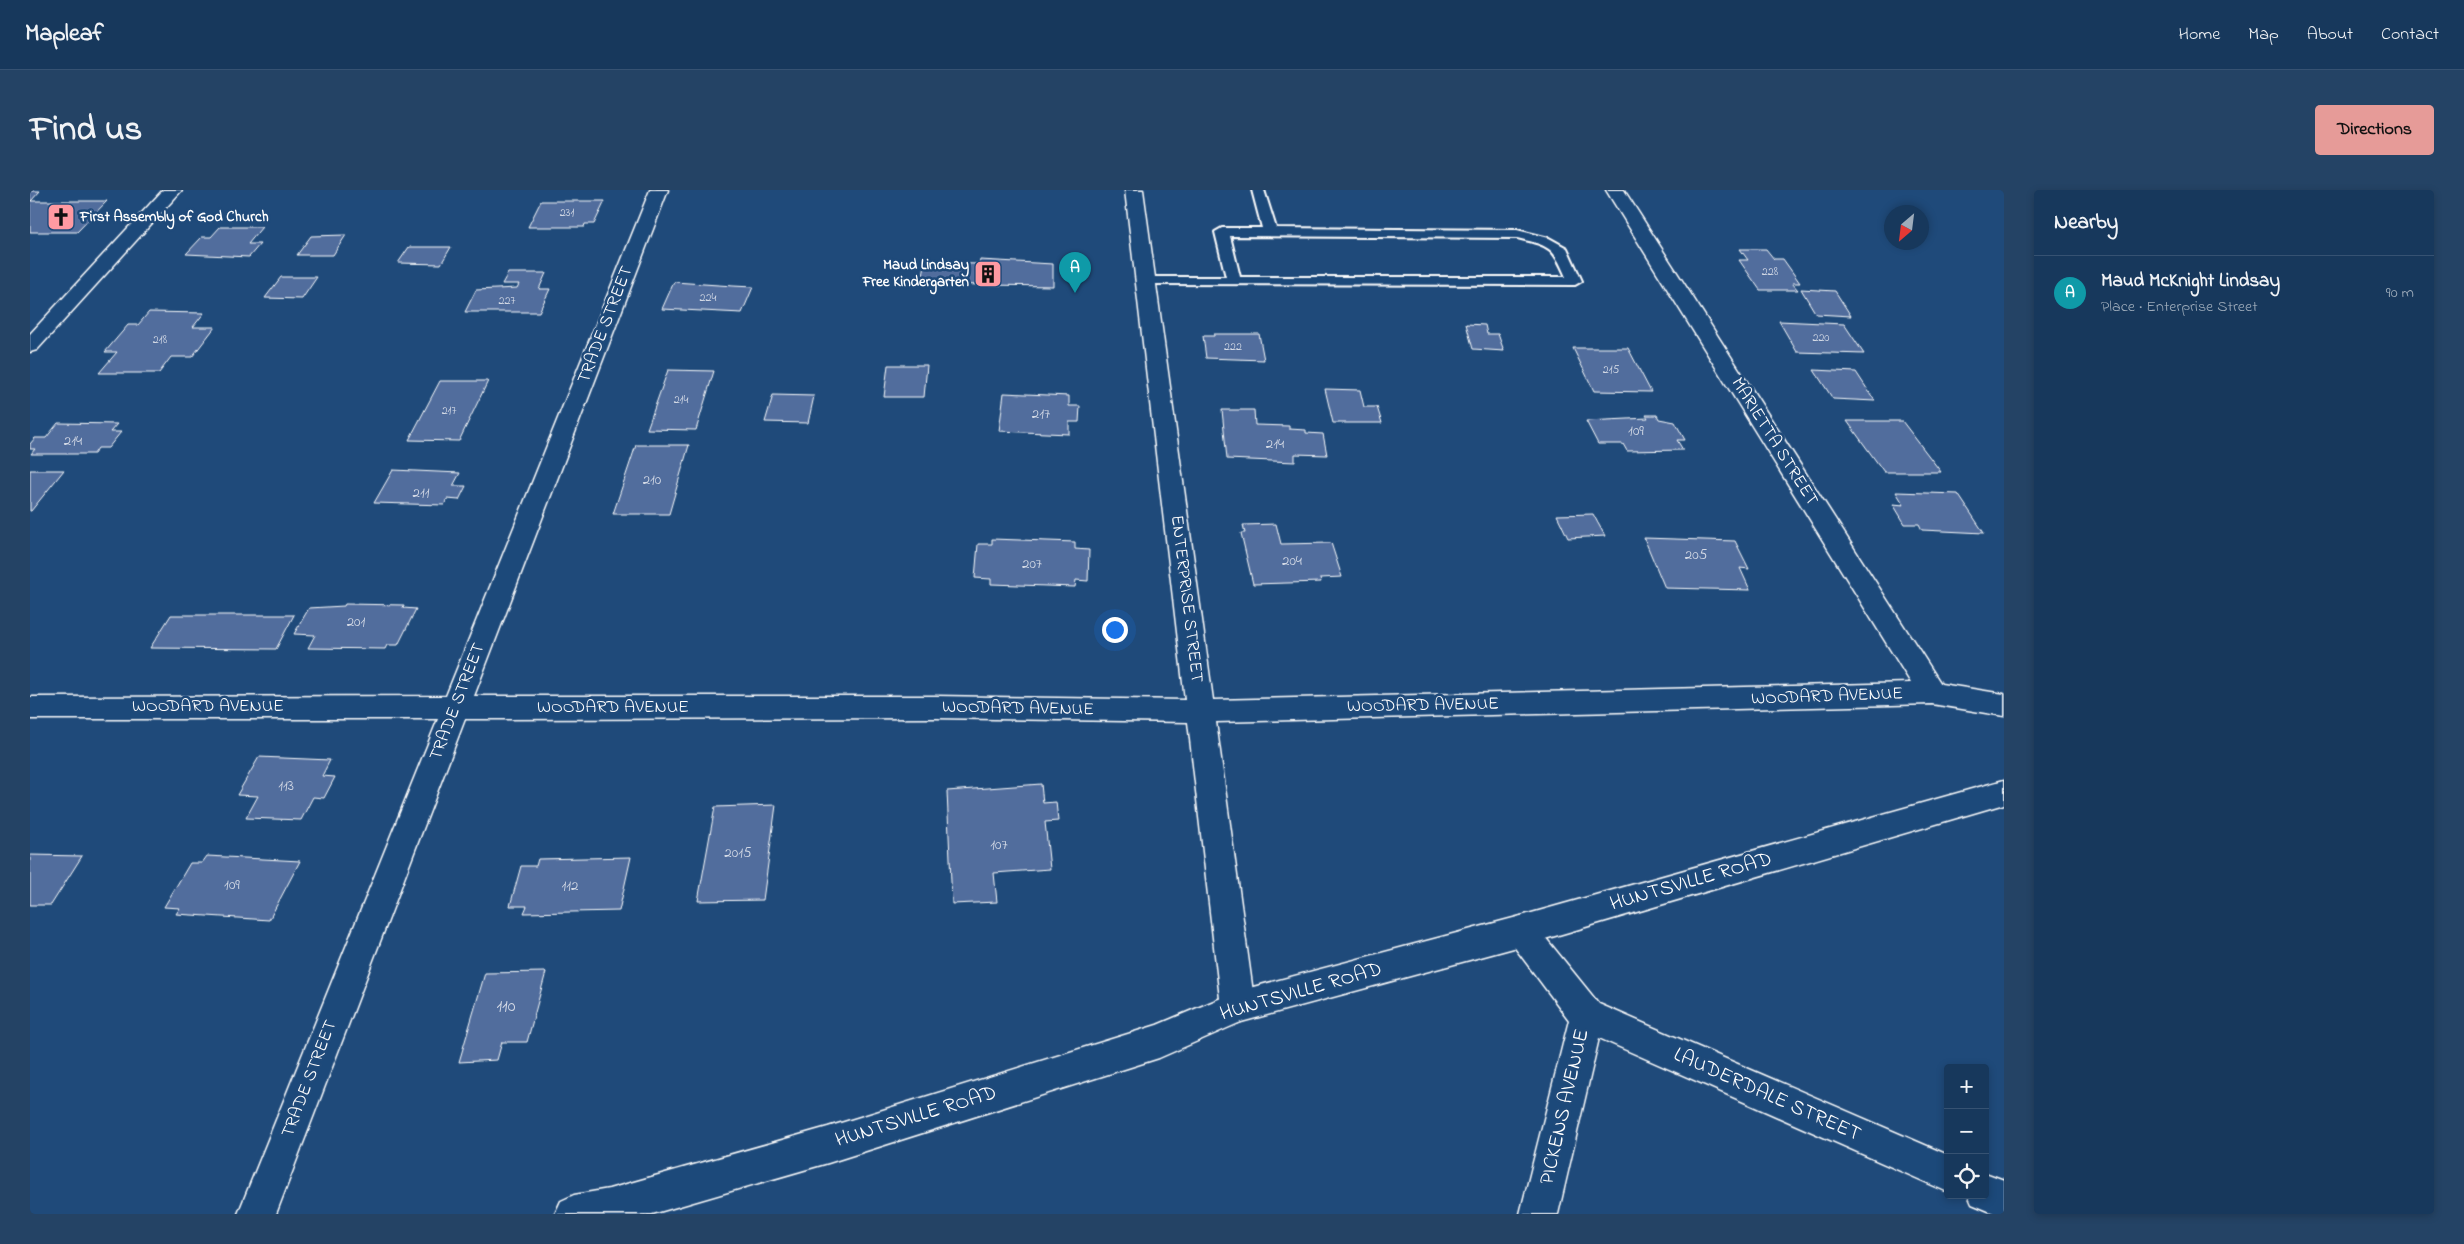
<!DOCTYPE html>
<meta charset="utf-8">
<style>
:root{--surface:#17385c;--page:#244365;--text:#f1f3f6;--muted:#9eacbb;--line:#365272;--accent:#e69b98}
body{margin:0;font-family:"Indie Flower",sans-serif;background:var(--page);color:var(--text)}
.controls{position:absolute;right:15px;bottom:15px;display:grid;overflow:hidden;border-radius:5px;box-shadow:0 2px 8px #0003}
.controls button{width:45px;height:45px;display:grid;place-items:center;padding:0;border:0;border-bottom:1px solid var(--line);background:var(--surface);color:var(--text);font:25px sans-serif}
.compass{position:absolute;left:1854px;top:15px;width:45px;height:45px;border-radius:50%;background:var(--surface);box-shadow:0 2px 8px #0003;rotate:208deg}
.you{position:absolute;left:1084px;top:439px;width:18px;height:18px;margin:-12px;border:4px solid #fff;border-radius:50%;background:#1a73e8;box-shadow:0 0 0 8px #1a73e833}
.badge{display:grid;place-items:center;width:32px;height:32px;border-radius:50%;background:var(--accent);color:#fff;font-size:16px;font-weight:700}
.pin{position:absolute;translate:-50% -41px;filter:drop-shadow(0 1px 2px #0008)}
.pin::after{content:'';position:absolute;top:26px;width:18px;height:15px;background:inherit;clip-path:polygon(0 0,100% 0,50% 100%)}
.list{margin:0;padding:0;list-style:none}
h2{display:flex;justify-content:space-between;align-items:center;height:65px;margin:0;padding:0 20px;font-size:21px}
h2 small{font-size:16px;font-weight:400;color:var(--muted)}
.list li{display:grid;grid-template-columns:32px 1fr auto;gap:15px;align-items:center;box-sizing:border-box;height:75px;padding:0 20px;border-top:1px solid var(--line)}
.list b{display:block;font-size:19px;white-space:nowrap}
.list p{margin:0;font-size:16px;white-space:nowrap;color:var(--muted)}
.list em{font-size:16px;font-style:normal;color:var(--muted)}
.icon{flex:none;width:28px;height:28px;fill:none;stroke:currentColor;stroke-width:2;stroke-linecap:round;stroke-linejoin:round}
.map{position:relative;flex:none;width:1974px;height:1024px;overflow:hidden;border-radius:5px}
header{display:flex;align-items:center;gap:30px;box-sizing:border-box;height:70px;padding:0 25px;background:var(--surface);border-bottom:1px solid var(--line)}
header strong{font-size:24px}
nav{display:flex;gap:28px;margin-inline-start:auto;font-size:18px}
.intro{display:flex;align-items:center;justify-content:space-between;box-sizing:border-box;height:120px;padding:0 30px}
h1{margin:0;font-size:35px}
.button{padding:12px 22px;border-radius:5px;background:var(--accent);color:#111;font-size:18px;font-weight:700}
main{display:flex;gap:30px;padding:0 30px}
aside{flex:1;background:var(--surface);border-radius:5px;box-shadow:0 2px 8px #0003}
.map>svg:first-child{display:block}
.building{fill:#516d9d;stroke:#fff}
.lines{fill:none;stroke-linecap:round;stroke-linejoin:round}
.service-casing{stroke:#fff;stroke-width:4}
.minor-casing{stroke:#fff;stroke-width:3}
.secondary-casing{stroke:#fff;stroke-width:3}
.service{fill:#1f4a7a;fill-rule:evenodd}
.minor{fill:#1f4a7a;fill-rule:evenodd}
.secondary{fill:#1f4a7a;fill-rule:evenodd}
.labels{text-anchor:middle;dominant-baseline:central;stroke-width:5;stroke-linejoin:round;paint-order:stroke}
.far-number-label{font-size:12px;fill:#d4dae6}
.far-poi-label{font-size:15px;font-weight:bold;fill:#fff;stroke:#1f4a7a;text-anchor:start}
.number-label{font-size:15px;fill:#d4dae6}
.street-label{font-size:18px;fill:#fff;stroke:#1f4a7a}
.near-number-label{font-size:18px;fill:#d4dae6}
.near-street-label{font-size:21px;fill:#fff;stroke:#1f4a7a}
</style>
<header>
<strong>Mapleaf</strong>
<nav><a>Home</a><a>Map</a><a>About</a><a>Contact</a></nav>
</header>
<div class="intro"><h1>Find us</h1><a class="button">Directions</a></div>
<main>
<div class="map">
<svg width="1974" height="1024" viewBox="0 0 1974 1024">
<rect width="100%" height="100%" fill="#1f4a7a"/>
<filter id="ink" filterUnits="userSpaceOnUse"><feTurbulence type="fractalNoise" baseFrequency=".02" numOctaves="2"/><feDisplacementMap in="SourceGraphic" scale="10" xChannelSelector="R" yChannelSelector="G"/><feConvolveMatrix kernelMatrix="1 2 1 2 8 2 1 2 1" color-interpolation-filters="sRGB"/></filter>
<g filter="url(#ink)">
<g class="building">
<polygon points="0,1 10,1 1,11 77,11 47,42 0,42"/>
<polygon points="511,11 575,11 564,34 555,34 554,37 498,37"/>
<polygon points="190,37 232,37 218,54 230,54 219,67 156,64 172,47 181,47"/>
<polygon points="316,45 303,65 267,65 281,46"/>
<polygon points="379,57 421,57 411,74 368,73"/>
<polygon points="1710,59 1736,59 1744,69 1753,69 1770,93 1762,93 1768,100 1730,100 1709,70 1718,70"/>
<polygon points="950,70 1023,74 1023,96 892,94 895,73 949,74"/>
<polygon points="478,83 516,83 509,99 520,99 509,122 435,122 446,100 487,98 489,94 472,94"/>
<polygon points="251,87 287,87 272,109 235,108"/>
<polygon points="644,92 703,96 723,97 712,123 632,119"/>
<polygon points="1771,99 1805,101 1821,126 1786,124"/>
<polygon points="119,122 174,123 163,137 185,137 162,167 141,167 129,183 69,183 87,162 75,162 98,135 108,135"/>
<polygon points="1749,131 1814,134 1834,164 1767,162"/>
<polygon points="1436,134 1455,135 1457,144 1468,144 1474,161 1443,159"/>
<polygon points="1184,144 1229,144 1234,170 1176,168 1173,146 1184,146"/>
<polygon points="1543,158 1598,158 1621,202 1564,201"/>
<polygon points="858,175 897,175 894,207 854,207"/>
<polygon points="638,180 684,181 666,240 617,239"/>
<polygon points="1784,180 1826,182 1845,211 1803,209"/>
<polygon points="410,191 458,191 429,251 379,250"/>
<polygon points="1295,199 1330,200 1334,217 1347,217 1352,233 1303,233"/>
<polygon points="974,203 1039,206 1039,216 1050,216 1049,232 1039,232 1039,244 969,241"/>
<polygon points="743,205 784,206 778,233 735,232"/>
<polygon points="1192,220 1224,220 1225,235 1259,236 1259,239 1276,240 1276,243 1293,244 1297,265 1265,264 1265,272 1197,269"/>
<polygon points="1616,225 1627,225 1629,229 1645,232 1655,250 1647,250 1653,260 1597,261 1593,254 1568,254 1556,231 1618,228"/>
<polygon points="1817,231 1872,231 1911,282 1854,282"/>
<polygon points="28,233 87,234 80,242 91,242 78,258 68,258 64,264 1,264 5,259 0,259 0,254 5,248 16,248"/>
<polygon points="606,255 659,255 639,324 583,324"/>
<polygon points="0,280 34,280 1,321 0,321"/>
<polygon points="363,280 430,283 423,296 436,296 429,310 417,309 414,315 344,313"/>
<polygon points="1866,302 1928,304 1954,343 1892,340 1889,334 1875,334 1863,314 1874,315"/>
<polygon points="1563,324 1575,346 1538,348 1527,325"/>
<polygon points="1246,334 1251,354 1301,353 1312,387 1290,388 1291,392 1223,394 1211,343 1215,343 1213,335"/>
<polygon points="1614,348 1705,351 1719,379 1710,378 1720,400 1635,398"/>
<polygon points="962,349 1045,352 1045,359 1059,360 1058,391 1046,390 1045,397 961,394 961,389 945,388 948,354 962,354"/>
<polygon points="315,414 374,415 373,418 386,419 368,455 357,455 355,459 278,458 285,445 264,444 279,418 314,416"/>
<polygon points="141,425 264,425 246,459 120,458"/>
<polygon points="229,567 300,570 292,586 305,587 294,608 283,607 271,630 216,628 228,606 207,605"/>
<polygon points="1011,594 1013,613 1026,612 1028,631 1015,632 1020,679 964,683 967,712 922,714 917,601"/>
<polygon points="746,615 733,710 668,711 685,617"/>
<polygon points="0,665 52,666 21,715 0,715"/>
<polygon points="177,666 270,671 239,730 146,724 150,718 134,717 160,673 172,673"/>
<polygon points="601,667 589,721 494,723 497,716 480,716 491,676 506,676 508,669"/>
<polygon points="516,782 497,852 472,852 467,870 429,872 455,783"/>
</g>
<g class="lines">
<defs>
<path id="service" d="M1222 0H1234L1246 38 1487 40 1519 48 1537 58 1552 91 1545 95 1111 94 1109 91 1116 87H1196L1185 42 1192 38H1232ZM1200 46 1487 48C1519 56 1523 56 1536 87H1210Z"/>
<g id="minor">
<polygon points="133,0 152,0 7,160 0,162 0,144"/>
<polygon points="620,0 638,0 444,506 906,506 1155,510 1095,0 1113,0 1183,510 1881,493 1576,0 1594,0 1911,494 1974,504 1974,526 1902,514 1186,532 1225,817 1220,828 1208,833 1196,828 1191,817 1158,532 906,528 435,529 246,1024 208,1024 408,529 0,529 0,507 416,506"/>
<polygon points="1491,726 1502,731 1569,814 1918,965 1918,1002 1569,848 1528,1024 1490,1024 1539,830 1480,751 1475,741 1480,731"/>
<polygon points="1955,983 1974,990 1974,1024 1966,1024 1942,1014 1938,1005 1955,1005"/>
</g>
<polygon id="secondary" points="1974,590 1974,614 1491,756 1211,832 1129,868 798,973 622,1024 525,1024 531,1011 544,1005 579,999 798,937 1127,835 1208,801 1491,726"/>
</defs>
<use href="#service" class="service-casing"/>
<use href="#minor" class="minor-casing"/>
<use href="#secondary" class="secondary-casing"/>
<use href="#service" class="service"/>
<use href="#minor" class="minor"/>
<use href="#secondary" class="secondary"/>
</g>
</g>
<defs>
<symbol id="church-square" viewBox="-11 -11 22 22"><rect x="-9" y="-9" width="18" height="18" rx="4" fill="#ff9aa2" stroke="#1f4a7a"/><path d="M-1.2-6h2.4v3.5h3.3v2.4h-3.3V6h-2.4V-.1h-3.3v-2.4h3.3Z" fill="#111"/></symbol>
<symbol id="building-square" viewBox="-11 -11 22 22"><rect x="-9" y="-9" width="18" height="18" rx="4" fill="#ff9aa2" stroke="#1f4a7a"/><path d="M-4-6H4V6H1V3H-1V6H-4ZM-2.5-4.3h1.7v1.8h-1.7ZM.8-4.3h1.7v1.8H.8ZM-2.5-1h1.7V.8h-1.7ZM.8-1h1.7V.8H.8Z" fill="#111"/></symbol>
</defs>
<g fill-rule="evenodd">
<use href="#church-square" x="15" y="11" width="32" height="32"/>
<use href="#building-square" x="942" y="68" width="32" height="32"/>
</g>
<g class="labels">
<g class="far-number-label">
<text x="537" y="23">231</text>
<text x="1740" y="82">228</text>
<text x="678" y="108">224</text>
<text x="477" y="111">227</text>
<text x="1791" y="148">220</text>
<text x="130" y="150">218</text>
<text x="1203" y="157">222</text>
<text x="1581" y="180">215</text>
<text x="651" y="210">214</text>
<text x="419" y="221">217</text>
</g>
<g class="far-poi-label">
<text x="50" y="27">First Assembly of God Church</text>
<text x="939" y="75" text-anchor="end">Maud Lindsay<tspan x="939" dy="17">Free Kindergarten</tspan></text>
</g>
<g class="number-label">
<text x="1011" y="224">217</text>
<text x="1606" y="241">109</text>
<text x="43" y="251">214</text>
<text x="1245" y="254">214</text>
<text x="622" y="290">210</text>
<text x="391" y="303">211</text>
<text x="1666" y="365">205</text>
<text x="1262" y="371">204</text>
<text x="1002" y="374">207</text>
<text x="326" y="432">201</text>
<text x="256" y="596">113</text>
<text x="969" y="655">107</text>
<text x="708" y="663">2015</text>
<text x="202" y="695">109</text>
<text x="540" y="696">112</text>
</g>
<g class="street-label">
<text transform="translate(576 135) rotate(-69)">TRADE STREET</text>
<text transform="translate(1744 252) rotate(58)">MARIETTA STREET</text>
<text transform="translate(1156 409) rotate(83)">ENTERPRISE STREET</text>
<text transform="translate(1797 507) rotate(-2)">WOODARD AVENUE</text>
<text transform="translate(428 512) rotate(-69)">TRADE STREET</text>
<text transform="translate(1393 516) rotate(-1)">WOODARD AVENUE</text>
<text x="178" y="517">WOODARD AVENUE</text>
<text x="583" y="518">WOODARD AVENUE</text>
<text transform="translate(988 519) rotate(1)">WOODARD AVENUE</text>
<text transform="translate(280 889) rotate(-69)">TRADE STREET</text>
</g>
<g class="near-number-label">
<text x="476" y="817">110</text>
</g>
<g class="near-street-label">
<text transform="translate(1661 692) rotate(-16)">HUNTSVILLE ROAD</text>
<text transform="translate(1271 802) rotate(-16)">HUNTSVILLE ROAD</text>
<text transform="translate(1737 905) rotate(24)">LAUDERDALE STREET</text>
<text transform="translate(1535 917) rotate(-77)">PICKENS AVENUE</text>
<text transform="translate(886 927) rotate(-17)">HUNTSVILLE ROAD</text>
</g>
</g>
</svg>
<div class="controls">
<button>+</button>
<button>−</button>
<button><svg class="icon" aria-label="locate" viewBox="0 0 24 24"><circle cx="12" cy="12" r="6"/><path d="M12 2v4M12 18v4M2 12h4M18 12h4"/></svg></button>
</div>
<svg class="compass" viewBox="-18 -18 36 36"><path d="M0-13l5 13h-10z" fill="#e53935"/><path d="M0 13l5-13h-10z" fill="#9eacbb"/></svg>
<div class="you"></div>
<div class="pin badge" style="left:1045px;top:103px;background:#0f9aa8">A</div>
</div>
<aside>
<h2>Nearby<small></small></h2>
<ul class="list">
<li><span class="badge" style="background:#0f9aa8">A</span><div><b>Maud McKnight Lindsay</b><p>Place · Enterprise Street</p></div><em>90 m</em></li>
</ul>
</aside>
</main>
